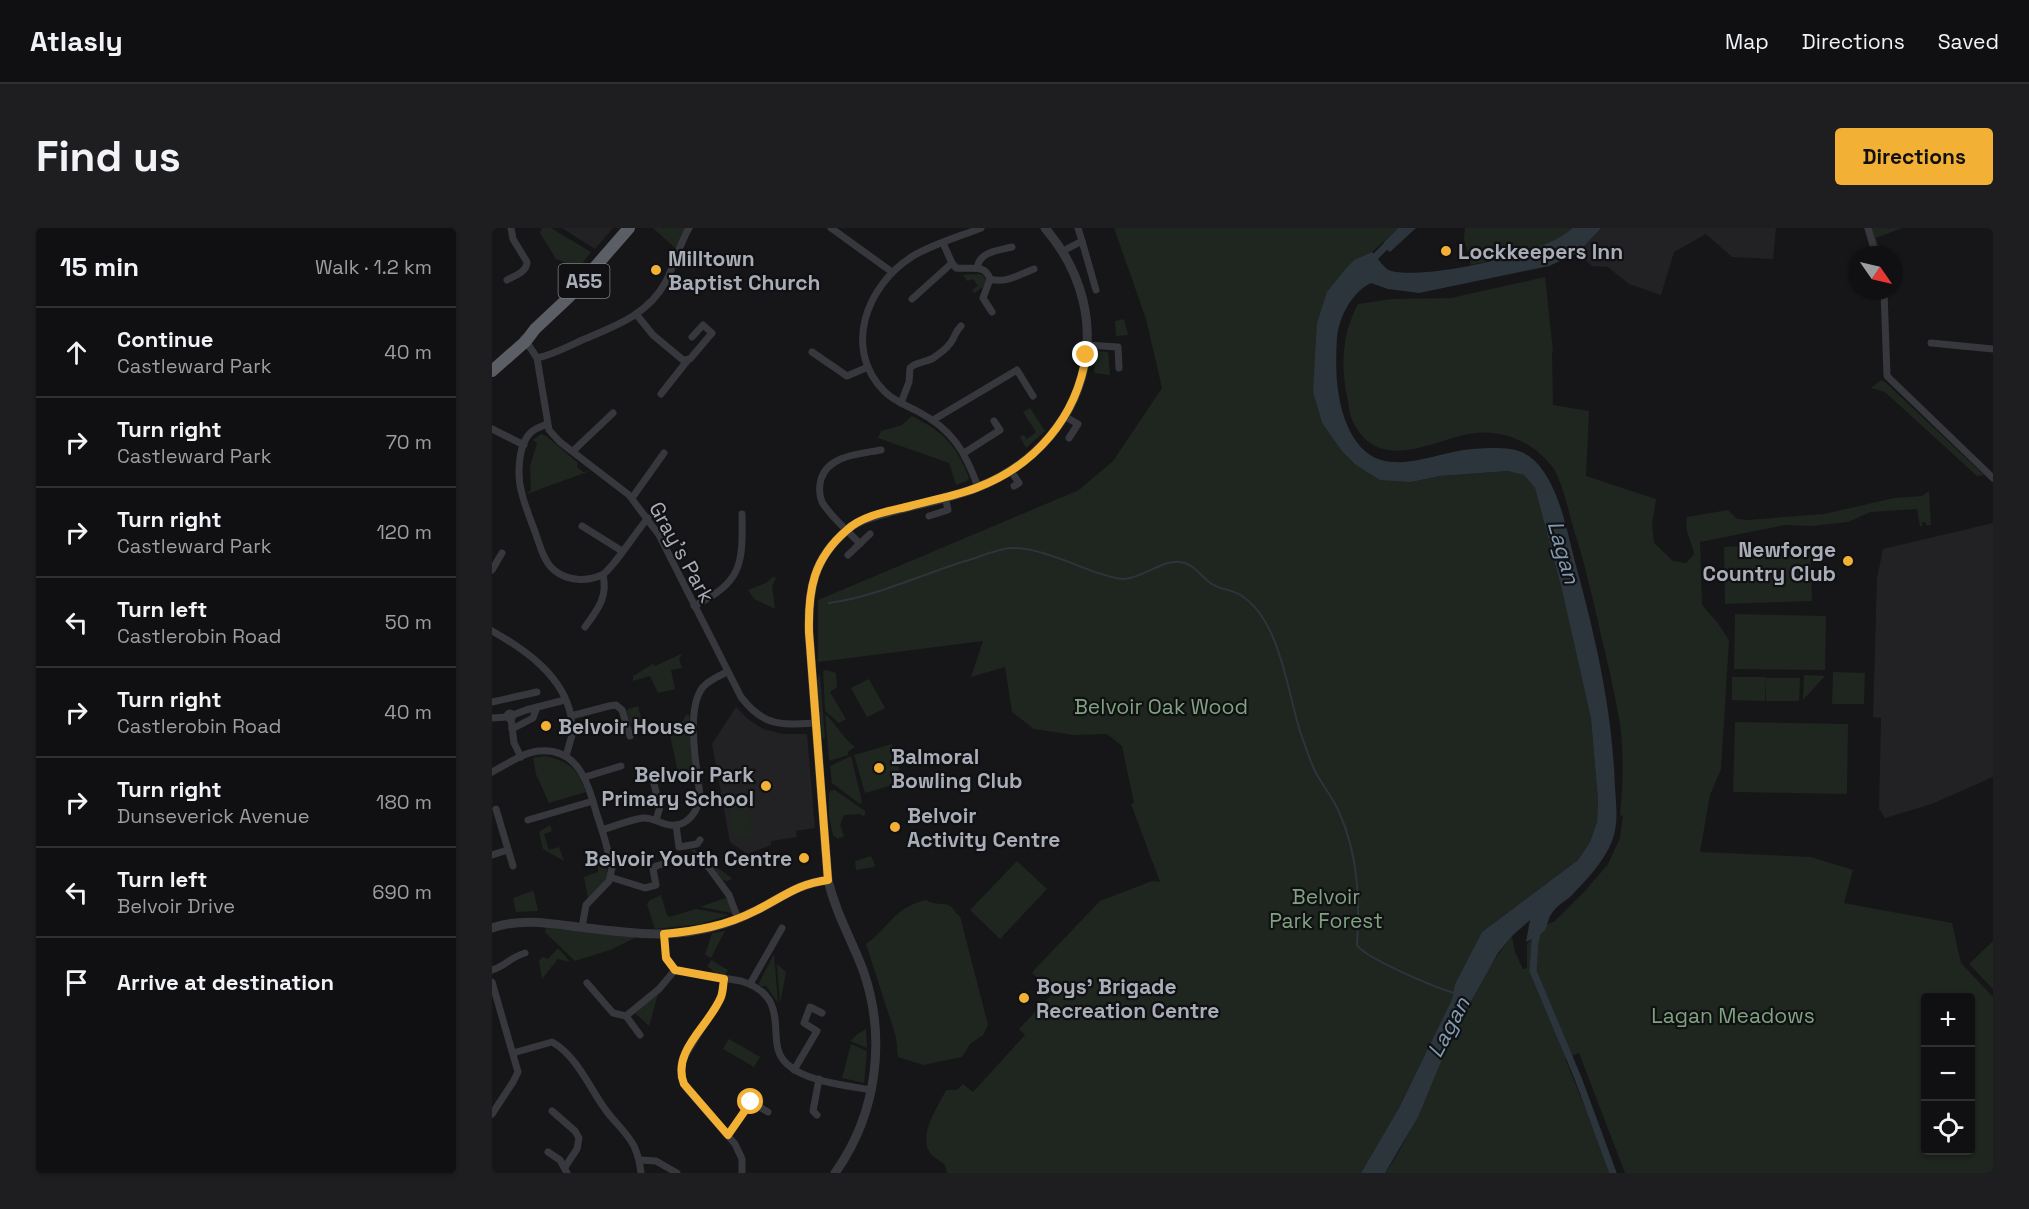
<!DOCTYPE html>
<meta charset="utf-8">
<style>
:root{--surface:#101012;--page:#1e1e20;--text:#f1f3f6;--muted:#9c9d9f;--line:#303032;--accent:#f2b134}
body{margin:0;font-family:"Space Grotesk",sans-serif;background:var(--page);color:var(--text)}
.controls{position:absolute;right:18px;bottom:18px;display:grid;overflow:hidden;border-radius:6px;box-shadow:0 2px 4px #0004}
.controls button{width:54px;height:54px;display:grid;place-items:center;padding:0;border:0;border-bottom:2px solid var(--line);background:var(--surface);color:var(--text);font:30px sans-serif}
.compass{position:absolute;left:1357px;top:18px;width:54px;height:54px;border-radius:50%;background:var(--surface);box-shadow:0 2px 4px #0004;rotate:124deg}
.stop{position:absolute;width:18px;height:18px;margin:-14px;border:4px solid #f2b134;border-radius:50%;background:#fff}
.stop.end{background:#f2b134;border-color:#fff;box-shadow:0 2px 6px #0008}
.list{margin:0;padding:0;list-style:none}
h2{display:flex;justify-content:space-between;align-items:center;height:78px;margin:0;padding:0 24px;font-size:26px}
h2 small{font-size:20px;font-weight:400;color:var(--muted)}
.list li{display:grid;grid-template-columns:39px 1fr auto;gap:18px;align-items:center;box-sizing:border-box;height:90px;padding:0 24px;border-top:2px solid var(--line)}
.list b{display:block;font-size:22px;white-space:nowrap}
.list p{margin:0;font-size:20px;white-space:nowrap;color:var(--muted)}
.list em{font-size:20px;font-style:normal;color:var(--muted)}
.icon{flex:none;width:33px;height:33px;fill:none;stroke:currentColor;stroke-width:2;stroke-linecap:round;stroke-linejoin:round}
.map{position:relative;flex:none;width:1501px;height:945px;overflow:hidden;border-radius:6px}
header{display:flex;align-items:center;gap:36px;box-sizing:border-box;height:84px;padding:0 30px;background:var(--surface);border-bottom:2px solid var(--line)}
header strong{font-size:28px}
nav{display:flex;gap:33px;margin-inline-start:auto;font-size:21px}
.intro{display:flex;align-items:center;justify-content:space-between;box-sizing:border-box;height:144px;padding:0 36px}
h1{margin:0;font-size:42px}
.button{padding:15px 27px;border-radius:6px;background:var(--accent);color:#111;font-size:21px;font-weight:700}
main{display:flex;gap:36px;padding:0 36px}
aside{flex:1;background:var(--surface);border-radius:6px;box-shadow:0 2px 4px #0004}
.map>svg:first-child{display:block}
.built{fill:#222225}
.green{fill:#1e261f;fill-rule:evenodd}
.water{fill:#2c353c}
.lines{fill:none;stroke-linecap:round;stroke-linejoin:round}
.stream{stroke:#2c353c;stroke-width:2}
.canal{stroke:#2c353c;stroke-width:7}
.minor{stroke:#37383d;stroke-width:7}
.tertiary{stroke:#37383d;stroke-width:9}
.trunk{stroke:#5b5e65;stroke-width:12}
.route{stroke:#f2b134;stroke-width:8}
.poi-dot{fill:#f2b134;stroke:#111113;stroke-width:2}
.labels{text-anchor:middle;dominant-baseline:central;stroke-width:4.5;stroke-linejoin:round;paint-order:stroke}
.shield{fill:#111113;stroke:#7b7e86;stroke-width:1.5}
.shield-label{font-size:20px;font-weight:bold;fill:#a8adb8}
.poi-label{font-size:21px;font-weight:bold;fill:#a8adb8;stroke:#111113;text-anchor:start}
.street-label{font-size:21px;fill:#a8adb8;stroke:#111113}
.park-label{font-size:21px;fill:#7fa381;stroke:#111113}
.water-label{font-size:22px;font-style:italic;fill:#7f9bb3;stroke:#111113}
</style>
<header>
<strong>Atlasly</strong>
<nav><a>Map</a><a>Directions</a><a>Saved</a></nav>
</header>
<div class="intro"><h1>Find us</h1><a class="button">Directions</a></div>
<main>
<aside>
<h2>15 min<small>Walk · 1.2 km</small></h2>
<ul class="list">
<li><svg class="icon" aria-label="ahead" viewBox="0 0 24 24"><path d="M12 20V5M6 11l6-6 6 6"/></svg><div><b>Continue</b><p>Castleward Park</p></div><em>40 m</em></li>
<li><svg class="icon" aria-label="right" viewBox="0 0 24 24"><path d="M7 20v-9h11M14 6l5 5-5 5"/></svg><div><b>Turn right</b><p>Castleward Park</p></div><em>70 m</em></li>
<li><svg class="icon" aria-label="right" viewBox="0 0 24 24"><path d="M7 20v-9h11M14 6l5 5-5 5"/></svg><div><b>Turn right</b><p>Castleward Park</p></div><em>120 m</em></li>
<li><svg class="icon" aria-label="left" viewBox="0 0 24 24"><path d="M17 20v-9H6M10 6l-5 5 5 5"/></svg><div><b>Turn left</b><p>Castlerobin Road</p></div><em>50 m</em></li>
<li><svg class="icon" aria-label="right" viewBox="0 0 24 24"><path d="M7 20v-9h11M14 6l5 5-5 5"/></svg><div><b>Turn right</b><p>Castlerobin Road</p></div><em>40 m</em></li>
<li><svg class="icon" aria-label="right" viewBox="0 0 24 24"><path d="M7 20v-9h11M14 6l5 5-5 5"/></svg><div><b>Turn right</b><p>Dunseverick Avenue</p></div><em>180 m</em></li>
<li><svg class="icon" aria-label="left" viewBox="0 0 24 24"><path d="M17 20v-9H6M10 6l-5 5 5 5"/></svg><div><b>Turn left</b><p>Belvoir Drive</p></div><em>690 m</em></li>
<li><svg class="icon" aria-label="arrive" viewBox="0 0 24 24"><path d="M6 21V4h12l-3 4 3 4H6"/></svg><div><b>Arrive at destination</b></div></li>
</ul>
</aside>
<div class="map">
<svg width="1501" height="945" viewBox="0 0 1501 945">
<rect width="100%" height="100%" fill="#161618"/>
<g class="built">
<polygon points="70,0 121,0 103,21"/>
<polygon points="1109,0 1284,0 1281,31 1240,29 1214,6 1182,24 1169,67 1137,56 1116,39 1100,38 1086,25"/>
<polygon points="1501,295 1501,549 1440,576 1393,590 1387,581 1389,490 1381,489 1385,350 1391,321"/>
<polygon points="244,479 256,491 271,501 291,506 315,506 323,600 304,603 305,609 279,613 279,617 255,626 238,614 220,516"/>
</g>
<g class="green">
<polygon points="50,0 59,0 99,24 80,49 72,34 64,31 48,5"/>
<polygon points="161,0 195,0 184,21"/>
<path d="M622 0H906L880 24 862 32 821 164 830 195 849 222 919 254 948 248 1017 243 1032 247 1043 260 1070 362 1099 491 1106 572 1105 594 1098 614 1086 632 990 704 963 756 960 771 908 878 869 945H455L453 937C449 933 441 929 438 925 426 906 446 879 454 862H465L471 856 481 864 533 807 527 801 561 765 540 745 542 742 608 673 660 653 668 654 639 576 642 575 630 518 615 506 582 507 542 501 520 484 513 439 479 449 491 413 326 434V372L587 262 621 233 670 160 654 91Z"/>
<path d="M973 0H1080C1058 24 1009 30 979 37L972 11Z"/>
<polygon points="1372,0 1410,0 1384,10 1389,27 1380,27"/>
<polygon points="488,46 492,48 494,53 491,59 482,65 480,62 486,58 481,51 475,53 471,47"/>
<path d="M1053 49 1061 123 1060 124 1061 177 1097 183 1094 248 1164 271 1160 296 1162 315 1181 333 1194 335 1202 326C1199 310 1192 305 1195 289L1236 282 1245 291 1255 292 1332 286 1402 270 1430 268 1437 263 1439 297H1434V294H1430V298H1428L1425 281 1379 284 1356 294 1320 298 1293 297 1208 314 1210 377 1225 394 1237 412 1229 541 1218 567 1208 624 1319 629 1361 642 1352 675 1460 695 1469 735 1501 769V945H1133L1087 825 1073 830 1119 945H893C923 904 934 859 957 814 960 807 966 802 969 795 982 765 999 734 1020 708L1023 724 1031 741 1035 740V716L1048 700 1063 693 1091 665 1116 636 1128 610 1131 588 1128 587C1131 556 1132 526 1128 496 1123 466 1116 436 1109 407 1101 372 1093 336 1082 302 1076 282 1072 260 1062 241 1058 236 1052 229 1047 225 1030 210 1005 202 983 205 943 210 888 248 861 194 857 187 857 176 855 168 848 136 851 104 866 76L900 71 959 70ZM1434 770H1478V922H1434Z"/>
<polygon points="632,91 636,107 624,108 623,93"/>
<polygon points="604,123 616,124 618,147 602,145"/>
<polygon points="1389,152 1393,154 1492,247 1485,248 1393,164 1379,160"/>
<polygon points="538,180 553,203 534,220 528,209 532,207 535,211 544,204 531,184"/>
<path d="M420 188C451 204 465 217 477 250L475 253 464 257 457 235 386 210 389 203 410 197Z"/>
<polygon points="49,206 54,208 86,235 85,239 91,244 98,243 35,266 39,262 38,239 45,215 41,212"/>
<polygon points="1318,316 1320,373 1233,376 1232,319"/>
<polygon points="281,349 284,350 280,358 283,381 262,371 256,362 274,355"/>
<polygon points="1243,386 1334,388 1333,442 1242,441"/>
<polygon points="189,426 190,426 187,431 190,440 179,442 183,461 166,465 158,448 141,453 141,448 161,436 163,438"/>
<polygon points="334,442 344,445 345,459 338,464 354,491 347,495 333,483 331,443"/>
<polygon points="1341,444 1373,445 1372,476 1340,476"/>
<polygon points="328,445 333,510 330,510 325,453"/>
<polygon points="1312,447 1333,448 1311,472"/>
<polygon points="1240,449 1274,449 1273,473 1240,472"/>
<polygon points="1274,450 1308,450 1307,473 1274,473"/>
<polygon points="377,451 393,480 375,489 359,460"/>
<polygon points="146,478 152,500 138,495 134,482"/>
<path d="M333 486C345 497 351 510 363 519L356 524V527L337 533Z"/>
<polygon points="194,487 197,487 202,554 186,545 177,502 187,500"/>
<polygon points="1243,494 1356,496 1355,566 1241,564"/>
<polygon points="400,516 411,554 373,565 362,527"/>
<path d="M53 528C78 534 85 540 94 564L57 575 44 546 41 530Z"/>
<polygon points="359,528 370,574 368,576 340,555 338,538"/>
<polygon points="343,562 373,583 373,586 372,588 367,586 352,587 348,597 352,608 346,611 341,607 337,589 337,566 338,563"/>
<polygon points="254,567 260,607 242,610 236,569"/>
<polygon points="58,597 60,603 52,606 57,622 67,619 72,633 51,621 47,604"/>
<path d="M203 621C209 636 229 639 240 651L235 653 231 652 218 635 205 638 199 622Z"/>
<polygon points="379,628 383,637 382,639 364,642 363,633"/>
<path d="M110 631H114C119 652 110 657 96 670L92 649 106 644V636Z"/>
<polygon points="525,633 555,661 508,711 478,682"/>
<polygon points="40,663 42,664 46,683 24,684 21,670"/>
<polygon points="169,667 175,687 177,689 204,681 237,687 209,696 163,701 155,676 158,672"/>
<polygon points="233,670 236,672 240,685 208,679"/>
<path d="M434 672C443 678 452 674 458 678 463 681 463 686 468 688L496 797 491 807 478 816 470 829 431 837 406 829 404 809 374 716C399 698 401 680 434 672Z"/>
<polygon points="54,700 145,709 118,722 83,733 53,704"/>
<polygon points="233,703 219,730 213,727 220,705"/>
<polygon points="1501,713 1501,761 1477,736"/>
<polygon points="66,720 78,734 66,731 50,751 47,733 50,729 56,731"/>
<polygon points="282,726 286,775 274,758 268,758 267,755"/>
<polygon points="219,732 236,742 233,748 224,746 218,740 215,739"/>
<polygon points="285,736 294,744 288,776"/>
<polygon points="166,766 157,798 143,785"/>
<polygon points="374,801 375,820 358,813 367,805"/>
<polygon points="237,811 268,829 262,839 231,821"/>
<polygon points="359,816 375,823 372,855 350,850"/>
</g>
<g class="water">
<polygon points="906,0 924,0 898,24 892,20 892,14"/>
<path d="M1080 0H1109L1086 25 1057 38 927 65 896 61 879 55C859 65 847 89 845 110 843 140 844 172 856 199 879 249 917 234 961 224 974 221 988 220 1001 220 1018 220 1030 221 1043 233 1069 260 1075 306 1085 341 1105 416 1120 481 1123 559 1124 576 1127 596 1120 613 1112 634 1095 651 1080 667 1074 673 1065 677 1060 685 1056 690 1056 697 1053 702 1049 707 1040 711 1034 714L1038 692 1020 708 1006 725 973 784 969 796 958 812 926 889 893 945H869L908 878 960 771 963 756 990 704 1086 632 1098 614 1105 594 1106 572 1099 491 1070 362 1043 260 1032 247 1016 243 948 248 919 254 888 252 864 237 849 222 830 195 821 164 825 95 835 64 851 44 862 32 880 24C886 30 891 40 899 43 932 52 1057 26 1080 0Z"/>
</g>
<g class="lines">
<path class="stream" d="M337 375C387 368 432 345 480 331 492 327 506 321 519 320 545 319 580 336 606 345 614 347 623 351 632 351 651 350 669 332 688 334 701 335 708 347 717 354 726 362 741 361 750 368 788 393 795 462 808 503 812 515 817 529 822 541 829 556 841 569 847 584 866 626 868 671 865 717 873 730 946 761 963 765"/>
<g class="canal">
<polyline points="878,34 898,14"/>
<polyline points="1047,700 1043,713 1041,743 1086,850 1121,945"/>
</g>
<g class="minor">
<polyline points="339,0 400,44"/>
<polyline points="586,0 590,13"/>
<polyline points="1376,0 1384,27"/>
<path d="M451 15 460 35 464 40C477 42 493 35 498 51L491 70 500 84"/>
<polyline points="571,23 590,13 604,62"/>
<path d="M485 40C488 23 505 23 520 19"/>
<path d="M498 51C512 56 529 46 542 41"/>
<path d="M15 52C22 48 35 44 35 34L21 11 19 0"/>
<polyline points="1392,63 1395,148 1501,250"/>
<polyline points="420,71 460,35"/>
<polyline points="144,86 161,107 191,132 198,131 220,105 211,97 200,109"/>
<path d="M32 110 45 130 57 202 68 214 137 267 167 307 249 469C272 499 289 497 324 495"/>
<polyline points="1439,115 1501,121"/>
<polyline points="595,117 626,119 627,140"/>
<polyline points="320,124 355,148 376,139"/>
<path d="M45 130C60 127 73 120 88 113 120 99 155 88 173 55 183 37 187 17 197 0"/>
<polyline points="169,166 195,133"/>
<path d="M409 175 417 154 418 140C425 133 436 135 444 128 450 124 458 117 461 111 464 105 464 103 469 98"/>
<polyline points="572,188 586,196 577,210"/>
<polyline points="441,192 525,142 541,168"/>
<path d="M55 196C51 198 46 199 42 202 25 213 25 249 30 266 33 278 38 290 42 301 47 314 51 333 62 342 75 353 95 354 110 347 119 343 146 301 156 290"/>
<polyline points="0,201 32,217"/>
<polyline points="81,223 121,185"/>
<polyline points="472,225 508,202 502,193"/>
<polyline points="519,243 527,255 522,258"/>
<path d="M486 259C473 223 460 201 425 183 414 177 402 173 393 164 350 122 374 57 421 28 441 16 466 9 489 0"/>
<polyline points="140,270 172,225"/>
<polyline points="437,288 456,282 453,268"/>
<polyline points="90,298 130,323"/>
<path d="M368 316C357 304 338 288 330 274 327 267 327 259 329 251 337 227 368 226 389 222"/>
<polyline points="356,327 378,306"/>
<polyline points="0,342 10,325"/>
<path d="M202 378C250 354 251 337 250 286"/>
<path d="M93 399C106 381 116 369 111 347"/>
<path d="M0 403C34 422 71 448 79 488"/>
<polyline points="0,474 45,464"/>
<circle cx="18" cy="488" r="3"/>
<polyline points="21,487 34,482 69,473"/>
<polyline points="0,490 15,489"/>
<polyline points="19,491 22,515 29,529"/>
<polyline points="20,501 41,490 45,479"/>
<polyline points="74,528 80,507 79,488 117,478 124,477 130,482 138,508"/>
<path d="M0 544C14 537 30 525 46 523 87 519 96 556 105 587 111 604 116 622 120 640L117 653 94 677 90 699"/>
<polyline points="93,549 129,538"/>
<polyline points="162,556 168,579 164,592"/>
<polyline points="4,581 21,638"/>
<polyline points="36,592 101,573"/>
<polyline points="184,597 187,619 205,616 208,612"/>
<path d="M110 602C123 598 137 592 151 590 161 589 168 596 178 597 196 599 206 583 208 568 205 540 193 481 211 459 217 452 227 448 235 444"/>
<polyline points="0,627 16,622"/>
<polyline points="215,637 237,667 246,691"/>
<polyline points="118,649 153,660 164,657 161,641 164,638 171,636"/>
<path d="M172 706 174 730 183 742 249 753C304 770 270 815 295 836 314 854 354 857 379 862"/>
<path d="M0 742C13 738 19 729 33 725"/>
<polyline points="232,751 230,767 190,833 189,849 195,861 243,916 250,931 250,945"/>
<polyline points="0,754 26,844 21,854 0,886"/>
<polyline points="95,755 121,785 134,788 167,761 183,742"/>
<polyline points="258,756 290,700"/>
<polyline points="134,788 148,807"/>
<path d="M21 825 60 814C85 828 97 859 113 881 121 893 135 904 142 918 146 927 148 935 149 945"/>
<polyline points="302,842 325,803 312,795 318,779 330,785"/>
<polyline points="60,883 83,903 87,910 85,921 73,939"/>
<polyline points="325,887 321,883 327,851"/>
<polyline points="236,907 259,874 276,884"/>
<polyline points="56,924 68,932 75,945"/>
<polyline points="148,932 164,933 185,945"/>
</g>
<g class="tertiary">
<path d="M0 700C28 690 57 695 86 699 122 703 159 709 196 704 219 701 244 693 265 682 291 669 305 656 336 652"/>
<path d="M343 945C385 886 395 810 371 742 359 710 344 686 336 652L317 404C316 362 321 331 355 302 367 291 386 287 401 283 430 275 461 270 489 258 596 213 631 91 553 0"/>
</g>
<polyline class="trunk" points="0,143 34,113 43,101 76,70 137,0"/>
</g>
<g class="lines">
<path class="route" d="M259 874 236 907 192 856C179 823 218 797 229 769 231 764 231 757 232 751L183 742 174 730 172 706C203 703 234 698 263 683 290 670 304 656 336 652L317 404C316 362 321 331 355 302 371 287 398 283 418 278 440 272 463 268 484 260 543 238 585 189 594 127"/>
</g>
<g class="poi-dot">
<circle cx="954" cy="23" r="6"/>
<circle cx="164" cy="42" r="6"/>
<circle cx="1356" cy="333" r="6"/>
<circle cx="54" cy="498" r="6"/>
<circle cx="387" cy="540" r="6"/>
<circle cx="274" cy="558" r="6"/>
<circle cx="403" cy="599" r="6"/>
<circle cx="312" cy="630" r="6"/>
<circle cx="532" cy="770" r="6"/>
</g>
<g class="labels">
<rect class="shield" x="66.5" y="36" width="51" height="34" rx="4.5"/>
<g class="shield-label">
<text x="92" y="53">A55</text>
</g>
<g class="poi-label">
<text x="966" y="23">Lockkeepers Inn</text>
<text x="176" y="30">Milltown<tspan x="176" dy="24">Baptist Church</tspan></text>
<text x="1344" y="321" text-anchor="end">Newforge<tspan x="1344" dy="24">Country Club</tspan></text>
<text x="66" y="498">Belvoir House</text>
<text x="399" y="528">Balmoral<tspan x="399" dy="24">Bowling Club</tspan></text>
<text x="262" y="546" text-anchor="end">Belvoir Park<tspan x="262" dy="24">Primary School</tspan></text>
<text x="415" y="587">Belvoir<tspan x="415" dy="24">Activity Centre</tspan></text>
<text x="300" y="630" text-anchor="end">Belvoir Youth Centre</text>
<text x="544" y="758">Boys' Brigade<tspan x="544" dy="24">Recreation Centre</tspan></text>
</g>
<g class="street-label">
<text transform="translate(190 324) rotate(61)">Gray's Park</text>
</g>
<g class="park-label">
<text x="669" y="478">Belvoir Oak Wood</text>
<text x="834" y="668">Belvoir<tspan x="834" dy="24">Park Forest</tspan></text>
<text x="1241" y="787">Lagan Meadows</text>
</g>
<g class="water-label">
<text transform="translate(1072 324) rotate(74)">Lagan</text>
<text transform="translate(956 799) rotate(-62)">Lagan</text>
</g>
</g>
</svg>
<div class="controls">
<button>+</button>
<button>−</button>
<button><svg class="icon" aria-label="locate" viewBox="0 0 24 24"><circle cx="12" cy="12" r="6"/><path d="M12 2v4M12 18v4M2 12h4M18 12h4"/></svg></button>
</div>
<svg class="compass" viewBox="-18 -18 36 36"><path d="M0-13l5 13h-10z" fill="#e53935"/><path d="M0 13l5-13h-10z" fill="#9c9d9f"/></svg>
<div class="stop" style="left:259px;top:874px"></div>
<div class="stop end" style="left:594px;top:127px"></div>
</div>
</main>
